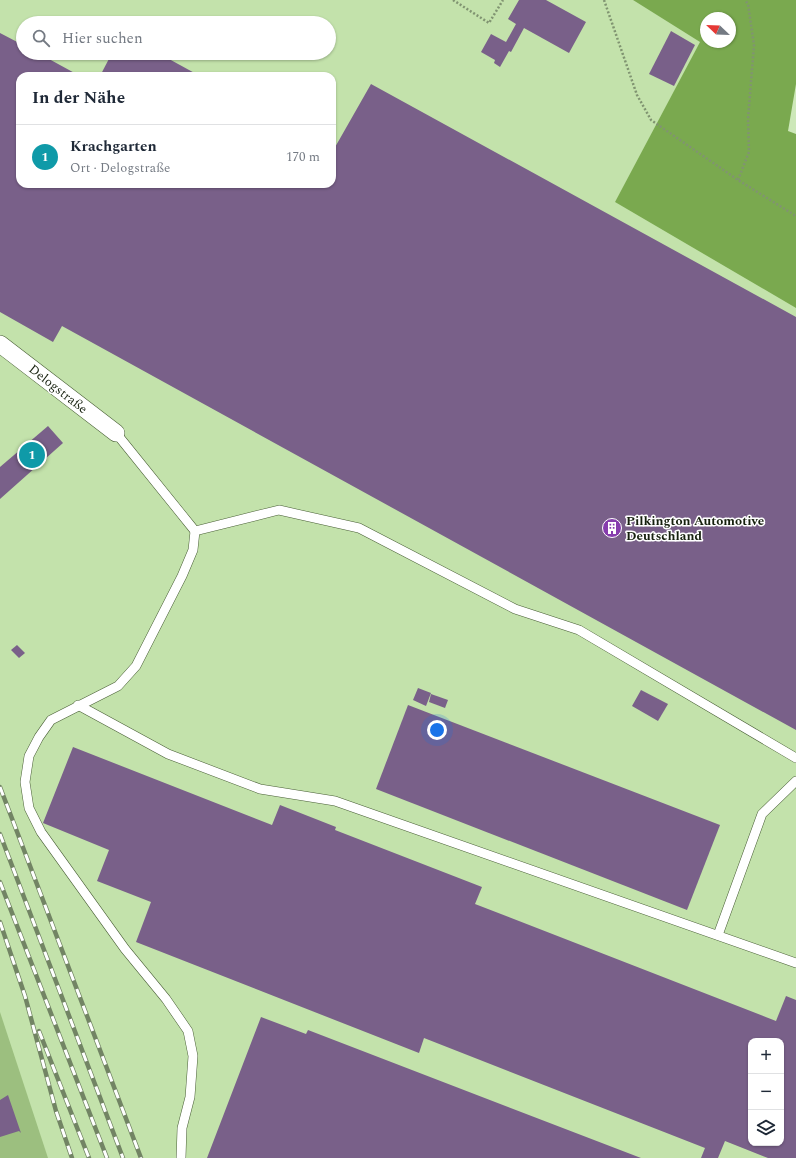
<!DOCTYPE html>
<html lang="de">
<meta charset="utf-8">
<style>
:root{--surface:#fff;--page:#f6f6f7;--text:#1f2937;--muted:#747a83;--line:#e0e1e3;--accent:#863cad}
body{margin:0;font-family:Spectral,serif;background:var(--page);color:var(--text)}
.controls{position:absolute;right:12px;bottom:12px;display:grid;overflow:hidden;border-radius:8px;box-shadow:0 1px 3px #0004}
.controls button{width:36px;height:36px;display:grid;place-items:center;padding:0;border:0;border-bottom:1px solid var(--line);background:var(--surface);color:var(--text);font:20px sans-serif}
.compass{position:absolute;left:700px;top:12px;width:36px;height:36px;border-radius:50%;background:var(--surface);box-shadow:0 1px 3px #0004;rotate:293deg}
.you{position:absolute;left:437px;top:730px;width:14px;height:14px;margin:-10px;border:3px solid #fff;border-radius:50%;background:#1a73e8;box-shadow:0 0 0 6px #1a73e833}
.badge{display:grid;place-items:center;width:26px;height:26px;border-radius:50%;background:var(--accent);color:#fff;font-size:13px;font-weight:700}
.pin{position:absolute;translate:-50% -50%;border:2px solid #fff;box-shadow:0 1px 4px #0006}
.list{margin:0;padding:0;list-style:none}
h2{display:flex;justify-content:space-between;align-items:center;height:52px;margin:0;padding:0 16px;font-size:17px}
h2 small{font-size:13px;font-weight:400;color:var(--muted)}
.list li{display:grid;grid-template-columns:26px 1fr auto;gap:12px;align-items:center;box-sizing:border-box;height:64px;padding:0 16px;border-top:1px solid var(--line)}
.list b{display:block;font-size:15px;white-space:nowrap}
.list p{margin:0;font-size:13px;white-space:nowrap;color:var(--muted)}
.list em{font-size:13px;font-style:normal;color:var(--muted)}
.icon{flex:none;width:22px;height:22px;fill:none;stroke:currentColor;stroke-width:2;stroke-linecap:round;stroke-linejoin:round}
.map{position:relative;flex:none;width:796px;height:1158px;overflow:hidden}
.search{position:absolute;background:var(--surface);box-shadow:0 1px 3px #0004;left:16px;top:16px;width:320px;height:44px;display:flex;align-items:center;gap:10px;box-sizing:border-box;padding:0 14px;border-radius:22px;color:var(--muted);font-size:15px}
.panel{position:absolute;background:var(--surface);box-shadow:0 1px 3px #0004;left:16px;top:72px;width:320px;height:116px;border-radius:12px}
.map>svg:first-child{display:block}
.built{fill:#c3e2ab;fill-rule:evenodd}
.green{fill:#9cbf7f}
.forest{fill:#7aa94f;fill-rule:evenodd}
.building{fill:#796089;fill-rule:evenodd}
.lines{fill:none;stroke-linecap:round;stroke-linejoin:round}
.lane-casing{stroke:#495f36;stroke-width:10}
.street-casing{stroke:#495f36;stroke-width:18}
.path{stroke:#809471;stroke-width:2.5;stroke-dasharray:2 2;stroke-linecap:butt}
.lane{stroke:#fff;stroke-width:9}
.street{stroke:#fff;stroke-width:17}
.rail-casing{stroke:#728464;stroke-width:4.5}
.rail{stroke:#fff;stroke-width:3;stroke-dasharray:9;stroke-linecap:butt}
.labels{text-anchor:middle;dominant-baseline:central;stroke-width:3;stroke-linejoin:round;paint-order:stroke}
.street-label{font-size:13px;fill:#16200e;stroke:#fff}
.poi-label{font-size:13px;font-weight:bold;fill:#16200e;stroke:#fff;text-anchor:start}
</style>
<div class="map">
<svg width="796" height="1158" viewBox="0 0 796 1158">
<rect width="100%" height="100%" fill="#cde8b9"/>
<path class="built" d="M0 0H633L700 42 615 202 796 308V1158H0ZM23 23H329V53H23ZM20 76H332V184H20ZM751 1041H781V1143H751Z"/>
<polygon class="green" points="0,1012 48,1158 0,1158"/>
<path class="forest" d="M633 0H796V84L788 131 796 134V308L615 202 700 42ZM706 18H730V42H706Z"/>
<g class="building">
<polygon points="519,0 546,0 586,22 569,53 524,28 511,52 509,51 500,67 494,63 495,60 481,52 491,34 506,42 516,24 508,19"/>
<polygon points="671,31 695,45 674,86 649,74"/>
<polygon points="0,33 23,45 23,53 38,53 80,76 20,76 20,184 332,184 332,148 334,149 371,84 796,317 796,730 62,326 53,342 0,312"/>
<polygon points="112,53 158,53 200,76 100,76"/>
<polygon points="48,426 63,443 0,499 0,467"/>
<polygon points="17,645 25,653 19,658 11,650"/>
<polygon points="418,688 431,693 426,706 413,700"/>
<polygon points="641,690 668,704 658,721 632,706"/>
<polygon points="431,694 448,700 445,708 429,702"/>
<polygon points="408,705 720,825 687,910 376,789"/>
<path d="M73 747 272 825 280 805 336 827 335 830 482 887 475 904 776 1021 786 996 796 1000V1158H768L725 1141 718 1158H701L705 1148 424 1038 419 1053 136 942 151 902 97 881 109 850 43 823ZM751 1041H781V1143H751Z"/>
<polygon points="261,1017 306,1034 308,1030 641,1158 207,1158"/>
<polygon points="8,1095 21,1133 19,1131 0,1137 0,1100"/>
</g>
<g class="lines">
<defs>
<g id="lane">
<polyline points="116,433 195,531 279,510 359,528 515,609 579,630 796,758"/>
<polyline points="78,705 168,754 260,789 335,801 796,963"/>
<polyline points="718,935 762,814 796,781"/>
<polyline points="181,1158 182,1128 190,1097 193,1056 188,1031 166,999 125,949 41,832 29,808 25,782 29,756 39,737 51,720 118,686 136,666 182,576 193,550 195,531"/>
</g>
<polyline id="street" points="0,344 116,433"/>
</defs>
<use href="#lane" class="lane-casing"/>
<use href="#street" class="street-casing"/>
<g class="path">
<polyline points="453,0 489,23 503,0"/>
<polyline points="604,0 637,95 651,120 738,180 796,216"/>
<polyline points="738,180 749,152 748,119 754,45 748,4 745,0"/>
</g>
<use href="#lane" class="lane"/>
<use href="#street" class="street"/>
<defs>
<g id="rail">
<polyline points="0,787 141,1158"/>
<polyline points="0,834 123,1158"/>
<polyline points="0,882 107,1158"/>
<polyline points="0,922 25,996 56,1111 72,1158"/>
<polyline points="39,1031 89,1158"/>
</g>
</defs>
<use href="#rail" class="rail-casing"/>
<use href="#rail" class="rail"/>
</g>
<defs>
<symbol id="building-disc" viewBox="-11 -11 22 22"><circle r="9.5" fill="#863cad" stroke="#fff"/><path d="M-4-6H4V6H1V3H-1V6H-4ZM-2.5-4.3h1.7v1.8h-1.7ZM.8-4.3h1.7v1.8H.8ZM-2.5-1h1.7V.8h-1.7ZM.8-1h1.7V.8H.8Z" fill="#fff"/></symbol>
</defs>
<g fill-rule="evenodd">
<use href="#building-disc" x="601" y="517" width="22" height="22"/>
</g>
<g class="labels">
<g class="street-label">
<text transform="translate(58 389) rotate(38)">Delogstraße</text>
</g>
<g class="poi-label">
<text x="626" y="521">Pilkington Automotive<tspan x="626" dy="15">Deutschland</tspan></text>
</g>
</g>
</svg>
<div class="controls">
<button>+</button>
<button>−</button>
<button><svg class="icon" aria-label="layers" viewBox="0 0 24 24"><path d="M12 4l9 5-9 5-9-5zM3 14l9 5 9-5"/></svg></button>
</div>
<svg class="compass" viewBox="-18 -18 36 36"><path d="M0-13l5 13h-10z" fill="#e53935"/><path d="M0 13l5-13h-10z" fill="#747a83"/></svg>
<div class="you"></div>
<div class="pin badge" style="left:32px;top:455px;background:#0f9aa8">1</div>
<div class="search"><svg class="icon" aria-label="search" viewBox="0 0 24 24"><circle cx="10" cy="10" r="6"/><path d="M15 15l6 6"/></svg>Hier suchen</div>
<section class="panel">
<h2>In der Nähe<small></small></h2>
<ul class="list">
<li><span class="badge" style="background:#0f9aa8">1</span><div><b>Krachgarten</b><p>Ort · Delogstraße</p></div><em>170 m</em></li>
</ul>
</section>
</div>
